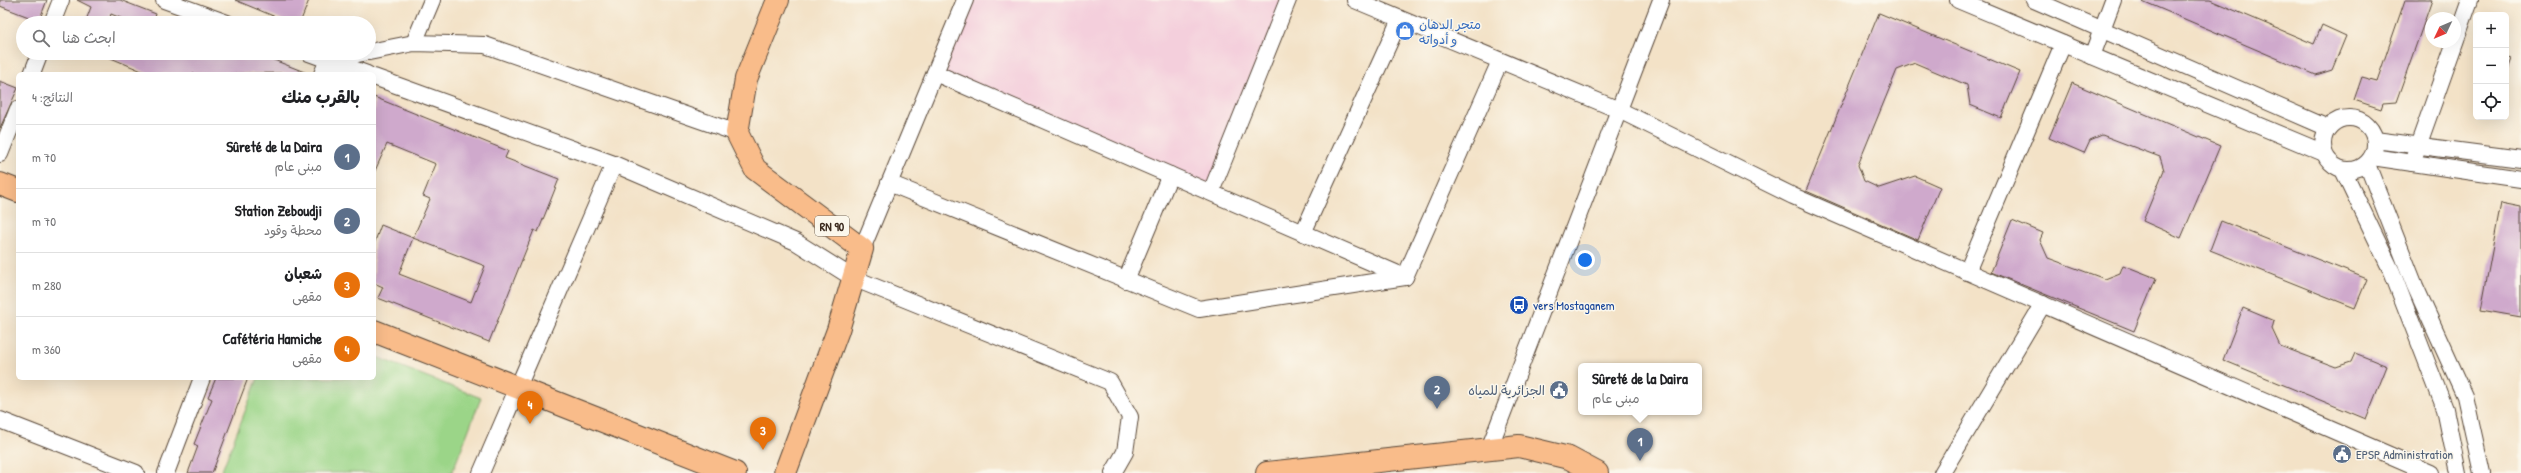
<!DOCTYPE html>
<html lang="ar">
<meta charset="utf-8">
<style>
:root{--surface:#fff;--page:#f6f6f6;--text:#202124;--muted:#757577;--line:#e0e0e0;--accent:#b5179e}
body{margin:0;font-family:"Patrick Hand","Playpen Sans Arabic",sans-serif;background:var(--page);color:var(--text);direction:rtl}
.controls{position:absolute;right:12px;top:12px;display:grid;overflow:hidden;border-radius:6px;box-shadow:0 4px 16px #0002}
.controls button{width:36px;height:36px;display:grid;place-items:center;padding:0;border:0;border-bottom:1px solid var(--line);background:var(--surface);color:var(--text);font:20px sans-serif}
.compass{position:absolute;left:2425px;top:12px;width:36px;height:36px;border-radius:50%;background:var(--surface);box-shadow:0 4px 16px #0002;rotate:226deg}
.you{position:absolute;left:1585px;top:260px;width:14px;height:14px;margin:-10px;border:3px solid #fff;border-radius:50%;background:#1a73e8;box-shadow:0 0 0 6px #1a73e833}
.badge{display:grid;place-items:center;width:26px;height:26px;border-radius:50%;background:var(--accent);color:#fff;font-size:13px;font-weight:700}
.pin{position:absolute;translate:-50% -33px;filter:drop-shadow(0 1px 2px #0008)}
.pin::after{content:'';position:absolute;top:21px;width:14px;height:12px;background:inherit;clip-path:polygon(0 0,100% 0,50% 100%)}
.popup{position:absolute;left:1578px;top:363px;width:124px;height:52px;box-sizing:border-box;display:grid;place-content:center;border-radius:6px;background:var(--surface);filter:drop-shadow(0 1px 3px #0005);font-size:13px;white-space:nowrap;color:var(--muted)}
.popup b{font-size:15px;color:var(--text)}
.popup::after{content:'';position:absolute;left:50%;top:100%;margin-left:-8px;border:8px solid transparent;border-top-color:var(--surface)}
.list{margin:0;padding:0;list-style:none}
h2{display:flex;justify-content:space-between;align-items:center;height:52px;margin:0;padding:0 16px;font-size:17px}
h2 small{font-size:13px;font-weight:400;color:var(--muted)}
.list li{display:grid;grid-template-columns:26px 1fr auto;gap:12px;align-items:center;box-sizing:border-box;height:64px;padding:0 16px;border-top:1px solid var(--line)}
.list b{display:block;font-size:15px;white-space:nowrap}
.list p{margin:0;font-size:13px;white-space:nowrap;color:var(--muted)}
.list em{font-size:13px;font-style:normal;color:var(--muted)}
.icon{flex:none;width:22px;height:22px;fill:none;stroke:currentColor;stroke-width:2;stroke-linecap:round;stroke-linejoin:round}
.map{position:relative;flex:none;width:2521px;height:473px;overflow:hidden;direction:ltr}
.search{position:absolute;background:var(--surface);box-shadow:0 4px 16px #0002;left:16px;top:16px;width:360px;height:44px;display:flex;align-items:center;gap:10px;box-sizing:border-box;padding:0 14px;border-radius:22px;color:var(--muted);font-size:15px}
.panel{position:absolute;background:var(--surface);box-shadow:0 4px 16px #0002;left:16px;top:72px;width:360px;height:308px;border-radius:6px;direction:rtl}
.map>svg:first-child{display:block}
.built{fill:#f4cfdc}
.green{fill:#9bd588;stroke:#6b8053}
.building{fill:#cfa9cc;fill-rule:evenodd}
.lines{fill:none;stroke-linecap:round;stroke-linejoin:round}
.minor-casing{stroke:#574637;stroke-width:18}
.primary-casing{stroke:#574637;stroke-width:24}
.minor{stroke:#fff;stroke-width:16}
.primary{stroke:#f9bc8a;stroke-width:22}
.labels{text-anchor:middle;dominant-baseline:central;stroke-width:3;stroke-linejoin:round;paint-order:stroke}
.shield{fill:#fbf7ec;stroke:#75685c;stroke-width:1}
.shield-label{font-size:12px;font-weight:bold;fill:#3b2a1e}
.shop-label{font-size:13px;fill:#366cbe;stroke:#fbf7ec;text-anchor:start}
.transit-label{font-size:13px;fill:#164399;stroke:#fbf7ec;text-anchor:start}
.service-label{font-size:13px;fill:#4e5e75;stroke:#fbf7ec;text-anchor:end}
</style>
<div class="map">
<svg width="2521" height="473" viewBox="0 0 2521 473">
<rect width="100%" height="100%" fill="#fbf7ec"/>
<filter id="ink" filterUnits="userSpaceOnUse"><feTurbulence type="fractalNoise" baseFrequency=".025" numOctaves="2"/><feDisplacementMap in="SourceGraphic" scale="8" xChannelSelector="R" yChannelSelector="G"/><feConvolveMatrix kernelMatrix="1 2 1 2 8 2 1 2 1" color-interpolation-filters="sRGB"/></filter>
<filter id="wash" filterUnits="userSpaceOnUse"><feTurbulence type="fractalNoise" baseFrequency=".012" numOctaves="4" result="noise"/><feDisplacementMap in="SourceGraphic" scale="16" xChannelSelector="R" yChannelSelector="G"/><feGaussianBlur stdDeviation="0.9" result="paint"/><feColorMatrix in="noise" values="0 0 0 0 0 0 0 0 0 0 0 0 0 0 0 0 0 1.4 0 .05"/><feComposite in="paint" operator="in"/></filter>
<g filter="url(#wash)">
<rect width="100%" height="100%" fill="#f3e2c7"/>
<polygon class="built" points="970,0 1288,0 1211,192 935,73"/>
<polygon class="green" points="374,356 481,398 452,473 221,473 258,378 374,378"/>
<g id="blocks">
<g class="building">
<polygon points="0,0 47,0 39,21 0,6"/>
<polygon points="77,0 120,0 156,14 153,23 133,23 111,14 108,23 85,23 91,7"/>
<polygon points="235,0 309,0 300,23 290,23"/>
<polygon points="2140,0 2210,0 2314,44 2322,25 2346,36 2332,70 2316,75"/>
<polygon points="2405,0 2432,0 2396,102 2383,103 2381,109 2354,100 2362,77 2377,81"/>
<polygon points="1879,13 2020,72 2001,118 1970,105 1967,85 1915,63 1897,70 1858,165 1864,181 1879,188 1915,176 1940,187 1918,240 1806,191"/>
<polygon points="99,53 256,53 307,73 149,74"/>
<polygon points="2506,57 2512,59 2506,75"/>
<polygon points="0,81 18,88 0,128"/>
<polygon points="2072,83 2220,146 2181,238 2143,221 2164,170 2160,157 2102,135 2090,140 2084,153 2049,138"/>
<path d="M374 97 508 151 505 158 559 179 538 232 534 230 489 342 378 298 383 287 374 283V244L381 225 413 238 430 199 423 196 436 164 387 144 374 173ZM413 238 485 266 471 302 399 274Z"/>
<polygon points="2501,203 2521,207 2521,317 2481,310"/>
<polygon points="2012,220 2043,233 2040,240 2048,258 2105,279 2120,273 2123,265 2156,278 2134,331 1991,272"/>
<polygon points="2221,221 2367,279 2355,308 2210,250"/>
<polygon points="2243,308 2274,321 2272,329 2280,346 2336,367 2351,362 2355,353 2387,366 2366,419 2223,360"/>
<polygon points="216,378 248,378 212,473 188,473 198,446 194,444 212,399 208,397"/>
</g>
</g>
</g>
<g filter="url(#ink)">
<use href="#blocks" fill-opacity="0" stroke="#574637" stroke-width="1"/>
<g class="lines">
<defs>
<g id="minor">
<polyline points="164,0 227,23"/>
<polyline points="1355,0 1619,110 1793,196 2431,473"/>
<polyline points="1958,0 2324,153"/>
<polyline points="2034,0 2328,128"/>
<polyline points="52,23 61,0"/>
<polyline points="414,43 432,0"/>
<polyline points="369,52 414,43 485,45 737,133"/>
<polyline points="309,53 367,74"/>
<polyline points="2092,56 2113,0"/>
<polyline points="935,73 1405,277 1500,61"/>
<polyline points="32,74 40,53"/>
<polyline points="322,74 328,60 363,53"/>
<polyline points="374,77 614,164 796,242 853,278 1110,382 1130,417 1125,452 1113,473"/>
<circle cx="2349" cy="144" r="26"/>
<polyline points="2375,140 2521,159"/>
<polyline points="0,154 18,109"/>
<polyline points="2372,157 2521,179"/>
<polyline points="2412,163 2470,0"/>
<polyline points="2367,164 2415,286 2465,396 2482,473"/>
<polyline points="2343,170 2392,272 2445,409 2458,473"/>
<polyline points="889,183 1199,309 1405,277"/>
<polyline points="1211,192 1288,0"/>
<polyline points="1303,233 1400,19"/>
<polyline points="862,249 965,0"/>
<polyline points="1967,272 2063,44"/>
<polyline points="1126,280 1170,175"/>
<polyline points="0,420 136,473"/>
<polyline points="1489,449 1661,0"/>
<polyline points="166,473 202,378"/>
<polyline points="481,473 614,164"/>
<polyline points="1942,473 2043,304"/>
</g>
<g id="primary">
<polyline points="778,0 746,79 737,133 755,169 862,249 838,330 785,473"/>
<polyline points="0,184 18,191"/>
<polyline points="374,331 735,473"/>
<polyline points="1267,473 1519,446 1569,458 1597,473"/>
</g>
</defs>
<use href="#minor" class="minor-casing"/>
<use href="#primary" class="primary-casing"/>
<use href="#minor" class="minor"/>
<use href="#primary" class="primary"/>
</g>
</g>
<defs>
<symbol id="shop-disc" viewBox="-11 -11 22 22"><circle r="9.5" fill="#3f7fe0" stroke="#fbf7ec"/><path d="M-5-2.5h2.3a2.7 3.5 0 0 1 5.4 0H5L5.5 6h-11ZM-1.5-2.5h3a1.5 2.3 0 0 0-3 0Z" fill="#fff"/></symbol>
<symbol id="bus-disc" viewBox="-11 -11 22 22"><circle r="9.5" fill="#1a4fb4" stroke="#fbf7ec"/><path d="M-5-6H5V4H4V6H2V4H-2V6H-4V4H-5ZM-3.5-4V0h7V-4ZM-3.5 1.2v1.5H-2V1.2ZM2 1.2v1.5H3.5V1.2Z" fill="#fff"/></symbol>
<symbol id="civic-disc" viewBox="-11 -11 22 22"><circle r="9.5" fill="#5c6f8a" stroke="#fbf7ec"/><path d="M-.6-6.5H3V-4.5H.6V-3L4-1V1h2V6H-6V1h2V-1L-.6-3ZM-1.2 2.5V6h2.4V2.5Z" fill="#fff"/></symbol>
</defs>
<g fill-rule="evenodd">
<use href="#shop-disc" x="1394" y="20" width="22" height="22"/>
<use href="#bus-disc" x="1508" y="294" width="22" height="22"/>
<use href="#civic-disc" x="1548" y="379" width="22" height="22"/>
<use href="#civic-disc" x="2331" y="443" width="22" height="22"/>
</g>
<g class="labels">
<rect class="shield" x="815" y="216" width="34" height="20" rx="3"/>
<g class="shield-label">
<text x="832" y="226">RN 90</text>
</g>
<g class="shop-label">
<text x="1419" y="24">متجر الدهان<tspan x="1419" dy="15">و أدواته</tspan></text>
</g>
<g class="transit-label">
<text x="1533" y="305">vers Mostaganem</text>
</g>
<g class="service-label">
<text x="1545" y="390">الجزائرية للمياه</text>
<text x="2356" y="454" text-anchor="start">EPSP Administration</text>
</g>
</g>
</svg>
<div class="controls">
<button>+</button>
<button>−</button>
<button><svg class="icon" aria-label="locate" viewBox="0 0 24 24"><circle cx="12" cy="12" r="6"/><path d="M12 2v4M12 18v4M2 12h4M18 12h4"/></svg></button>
</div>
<svg class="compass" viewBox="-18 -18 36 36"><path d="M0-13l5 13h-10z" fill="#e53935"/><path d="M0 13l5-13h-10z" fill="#757577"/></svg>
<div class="you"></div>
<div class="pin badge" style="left:1640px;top:461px;background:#5c6f8a">1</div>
<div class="popup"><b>Sûreté de la Daira</b>مبنى عام</div>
<div class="pin badge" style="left:1437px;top:409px;background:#5c6f8a">2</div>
<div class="pin badge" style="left:763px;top:450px;background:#e8710a">3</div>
<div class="pin badge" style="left:530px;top:424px;background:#e8710a">4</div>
<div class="search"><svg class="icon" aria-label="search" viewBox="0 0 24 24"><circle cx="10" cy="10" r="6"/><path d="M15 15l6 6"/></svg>ابحث هنا</div>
<section class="panel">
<h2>بالقرب منك<small>النتائج: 4</small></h2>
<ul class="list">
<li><span class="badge" style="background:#5c6f8a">1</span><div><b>Sûreté de la Daira</b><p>مبنى عام</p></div><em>70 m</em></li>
<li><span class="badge" style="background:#5c6f8a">2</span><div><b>Station Zeboudji</b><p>محطة وقود</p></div><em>70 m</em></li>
<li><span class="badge" style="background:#e8710a">3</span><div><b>شعبان</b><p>مقهى</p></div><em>280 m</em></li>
<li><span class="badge" style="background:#e8710a">4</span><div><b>Cafétéria Hamiche</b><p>مقهى</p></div><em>360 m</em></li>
</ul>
</section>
</div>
